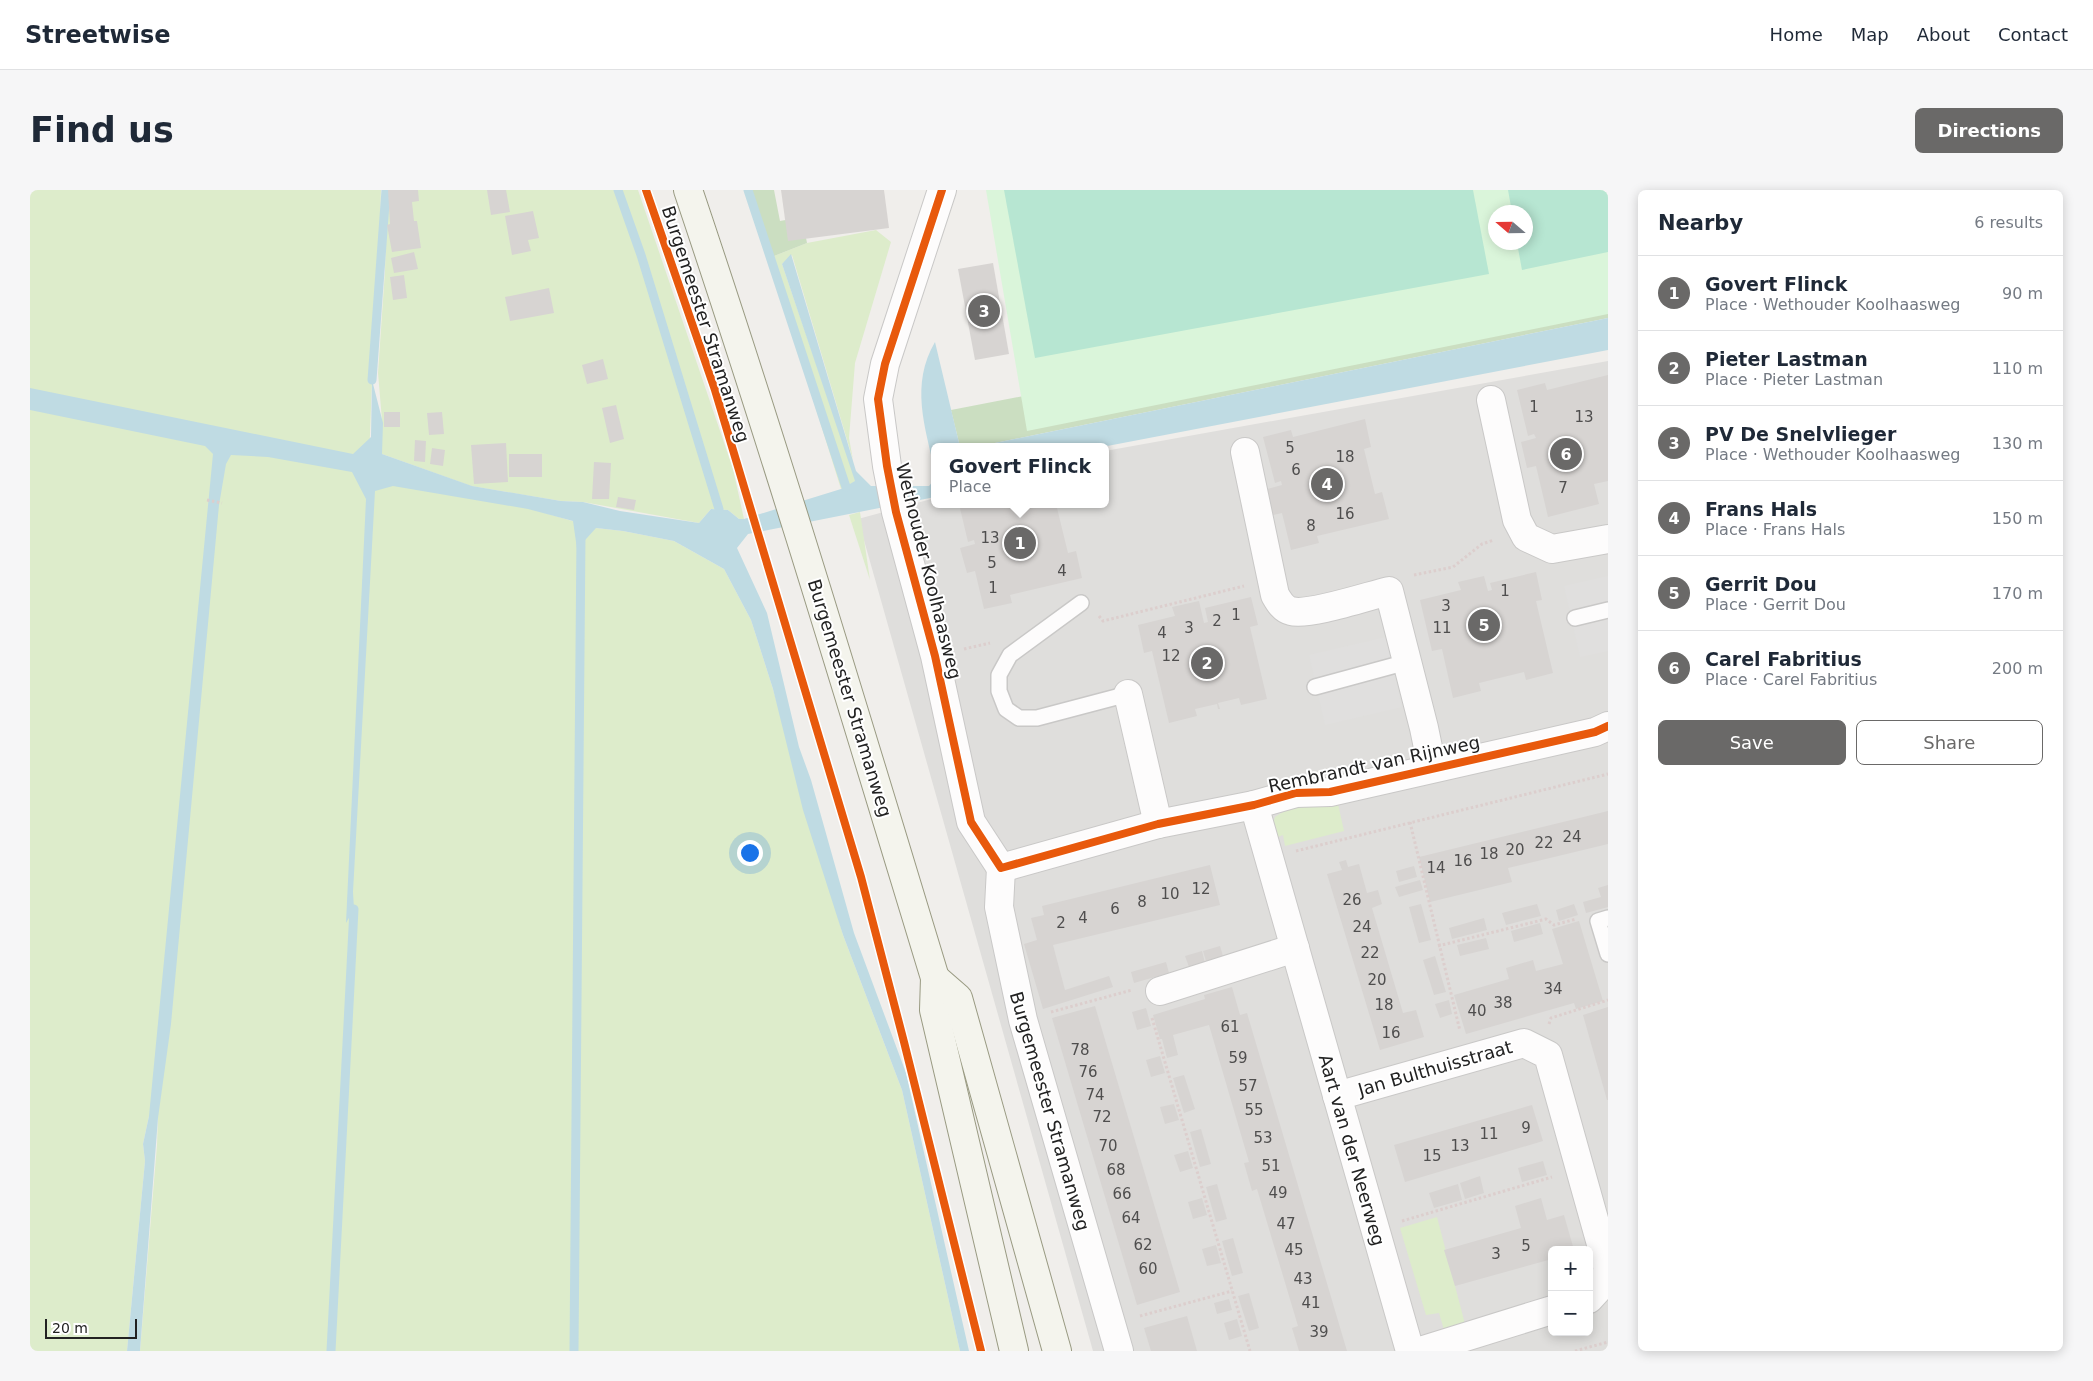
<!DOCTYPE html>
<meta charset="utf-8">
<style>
:root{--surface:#fff;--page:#f6f6f7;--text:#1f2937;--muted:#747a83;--line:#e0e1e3;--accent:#6a6968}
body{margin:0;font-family:"DejaVu Sans",sans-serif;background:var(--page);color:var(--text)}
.controls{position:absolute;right:15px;bottom:15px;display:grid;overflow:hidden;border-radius:8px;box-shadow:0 2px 12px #0003}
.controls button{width:45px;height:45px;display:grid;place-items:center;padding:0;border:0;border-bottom:1px solid var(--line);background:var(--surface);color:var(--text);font:25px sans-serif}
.compass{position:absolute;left:1458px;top:15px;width:45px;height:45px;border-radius:50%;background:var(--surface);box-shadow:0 2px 12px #0003;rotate:290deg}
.scale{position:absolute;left:15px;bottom:12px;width:92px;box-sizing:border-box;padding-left:5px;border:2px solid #222;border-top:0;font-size:14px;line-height:18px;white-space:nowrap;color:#222;-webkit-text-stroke:4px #fff;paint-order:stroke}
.you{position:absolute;left:719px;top:662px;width:18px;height:18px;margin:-12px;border:4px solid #fff;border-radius:50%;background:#1a73e8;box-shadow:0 0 0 8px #1a73e833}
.badge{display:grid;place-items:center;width:32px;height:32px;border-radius:50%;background:var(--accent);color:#fff;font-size:16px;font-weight:700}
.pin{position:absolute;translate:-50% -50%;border:2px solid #fff;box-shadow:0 1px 5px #0006}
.popup{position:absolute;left:901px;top:253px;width:178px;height:65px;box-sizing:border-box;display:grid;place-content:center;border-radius:8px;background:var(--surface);filter:drop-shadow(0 1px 4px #0005);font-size:16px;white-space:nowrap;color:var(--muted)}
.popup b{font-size:19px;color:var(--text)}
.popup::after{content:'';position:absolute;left:50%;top:100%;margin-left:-10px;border:10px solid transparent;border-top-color:var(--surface)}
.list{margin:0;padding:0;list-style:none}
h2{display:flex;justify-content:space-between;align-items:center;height:65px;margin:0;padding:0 20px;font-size:21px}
h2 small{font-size:16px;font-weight:400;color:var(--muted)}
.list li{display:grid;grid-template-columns:32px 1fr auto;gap:15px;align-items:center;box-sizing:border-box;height:75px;padding:0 20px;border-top:1px solid var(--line)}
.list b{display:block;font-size:19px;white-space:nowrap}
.list p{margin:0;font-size:16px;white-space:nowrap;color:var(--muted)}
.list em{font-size:16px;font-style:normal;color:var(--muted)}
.actions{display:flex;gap:10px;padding:15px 20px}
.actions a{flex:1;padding:11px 0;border:1px solid var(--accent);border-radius:8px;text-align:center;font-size:18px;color:var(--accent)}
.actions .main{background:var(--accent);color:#fff}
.map{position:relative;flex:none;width:1578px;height:1161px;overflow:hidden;border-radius:8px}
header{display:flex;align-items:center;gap:30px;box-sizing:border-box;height:70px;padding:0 25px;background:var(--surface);border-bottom:1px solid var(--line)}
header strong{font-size:24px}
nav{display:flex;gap:28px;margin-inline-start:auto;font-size:18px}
.intro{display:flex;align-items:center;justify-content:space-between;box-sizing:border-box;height:120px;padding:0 30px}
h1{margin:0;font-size:35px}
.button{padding:12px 22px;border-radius:8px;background:var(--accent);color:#fff;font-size:18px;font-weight:700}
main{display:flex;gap:30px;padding:0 30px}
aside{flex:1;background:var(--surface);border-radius:8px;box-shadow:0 2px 12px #0003}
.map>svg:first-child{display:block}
.residential{fill:#dfdedc;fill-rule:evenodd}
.grass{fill:#ddeccb}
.forest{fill:#cbdec1}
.park{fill:#daf5da;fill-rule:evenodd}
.pitch{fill:#b7e6d2}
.parking{fill:#e0dfde}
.water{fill:#bfdbe3}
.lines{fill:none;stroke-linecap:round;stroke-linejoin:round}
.stream{stroke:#bfdbe3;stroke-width:9}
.building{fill:#d7d4d2}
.service-casing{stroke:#c9c8c7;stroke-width:18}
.minor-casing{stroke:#c9c8c7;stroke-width:30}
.secondary-casing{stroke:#999a82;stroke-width:30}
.path{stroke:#dccecd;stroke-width:3;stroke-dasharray:2.5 2.5;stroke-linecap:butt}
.service{stroke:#fdfcfc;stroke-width:15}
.minor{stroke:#fdfcfc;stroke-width:28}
.secondary{stroke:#f4f4ed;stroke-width:28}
.cycleway-casing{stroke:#fff;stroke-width:11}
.cycleway{stroke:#e8590c;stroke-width:8}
.labels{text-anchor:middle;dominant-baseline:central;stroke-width:4;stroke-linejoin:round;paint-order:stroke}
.number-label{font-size:15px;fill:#4f4e4e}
.street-label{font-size:18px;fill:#222;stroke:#fff}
</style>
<header>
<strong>Streetwise</strong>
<nav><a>Home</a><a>Map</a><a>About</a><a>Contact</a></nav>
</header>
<div class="intro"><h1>Find us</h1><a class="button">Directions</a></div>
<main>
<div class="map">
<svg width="1578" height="1161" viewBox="0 0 1578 1161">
<rect width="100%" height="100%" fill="#f0eeeb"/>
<path class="residential" d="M1578 171V1161H1063L828 329 905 308V314H1075V261ZM1522 1060H1559V1142H1522Z"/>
<g class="grass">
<polygon points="0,0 351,0 347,130 342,190 339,271 566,338 593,341 644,351 694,379 721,430 743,499 813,745 872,900 930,1161 110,1161 127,955 128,928 119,926 113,954 115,971 97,1161 0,1161"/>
<polygon points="357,0 608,0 703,279 714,329 709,329 698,320 681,319 669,333 553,312 531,311 441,296 352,264 352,230 348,183 355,81"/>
<polygon points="846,40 861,52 825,173 819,248 823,270 762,65 752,74 826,291 811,299 739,68 777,53"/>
<polygon points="830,322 840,390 819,325"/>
<path d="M1308 614 1314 641 1255 656 1253 645 1243 649 1242 637 1245 627C1266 612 1284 615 1308 614Z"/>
<polygon points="1407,1027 1435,1134 1414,1140 1409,1123 1396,1125 1370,1038"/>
</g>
<g class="forest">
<polygon points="715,0 744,0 750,31 772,27 777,53 739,68"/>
<polygon points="1578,93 1578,128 945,257 930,257 921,220"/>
</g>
<path class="park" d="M956 0H1578V124L997 241ZM1466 22H1496V52H1466Z"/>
<g class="pitch">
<polygon points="974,0 1443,0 1459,84 1005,168"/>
<polygon points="1478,0 1578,0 1578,62 1492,80 1487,53 1496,52 1496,22 1482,22"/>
</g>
<g class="parking">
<polygon points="1578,386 1578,461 1550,467 1534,396"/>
<polygon points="1356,447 1372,517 1295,535 1279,465"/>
</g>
<g class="water">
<polygon points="761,64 826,281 841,296 899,296 905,289 905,307 718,344 707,358 737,423 769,557 781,590 824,743 876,883 939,1161 930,1161 872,900 813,745 773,620 743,499 721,430 694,379 644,351 593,341 566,338 547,359 543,331 498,319 363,296 345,301 323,702 324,719 316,733 336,309 322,282 238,267 201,265 196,274 189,315 141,834 128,928 110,1161 97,1161 115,971 113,954 119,926 183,264 175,256 0,220 0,198 323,264 341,247 342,190 353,233 352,264 442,296 531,311 553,312 590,321 669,333 681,319 698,320 709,329 714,329 811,299 825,291 752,74"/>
<polygon points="1578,128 1578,160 1072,257 945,257"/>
<path d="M905 152 930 257H905V282C895 236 880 195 905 152Z"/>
</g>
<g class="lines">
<g class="stream">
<polyline points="588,0 611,65 689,319"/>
<polyline points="718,0 816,297"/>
<polyline points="342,190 356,0"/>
<polyline points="301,1161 324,719"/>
<polyline points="544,1161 551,345"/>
</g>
</g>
<g class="building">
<polygon points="358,0 388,0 389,11 382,12 384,31 387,31 391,58 362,62 357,35 360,34"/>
<polygon points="457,0 476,0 480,22 461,25"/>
<polygon points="751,0 854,0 859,38 758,51"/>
<polygon points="503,21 509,48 498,50 501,61 482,65 475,26"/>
<polygon points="384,62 388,79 364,83 361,68"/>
<polygon points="963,73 979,164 945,170 928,79"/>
<polygon points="374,85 377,108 363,110 360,87"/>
<polygon points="519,98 524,123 480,131 475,107"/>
<polygon points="573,169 578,189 557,194 552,175"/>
<polygon points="1578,185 1578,291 1564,294 1569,314 1518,327 1506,276 1497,278 1491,252 1506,248 1504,244 1498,246 1487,200 1515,193 1517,200"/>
<polygon points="586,215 594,249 580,253 572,218"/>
<rect x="354" y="222" width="16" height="15"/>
<polygon points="412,222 414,244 399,245 397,223"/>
<polygon points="1335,229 1341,257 1334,259 1345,304 1352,302 1359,329 1287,346 1289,353 1261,360 1252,323 1243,325 1237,299 1252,295 1251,291 1245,293 1233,247 1261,240 1263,247"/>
<polygon points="385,250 396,251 395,272 384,271"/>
<polygon points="476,253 478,292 444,294 441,255"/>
<polygon points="402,258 415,260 413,276 400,274"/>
<rect x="479" y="264" width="33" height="23"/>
<polygon points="564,272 581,273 579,309 562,309"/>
<polygon points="588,307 606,310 604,320 586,317"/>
<polygon points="929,314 1034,314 1035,316 1027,318 1038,363 1046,361 1052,388 980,405 982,413 954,419 945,381 937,383 930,358 945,354 944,350 938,352"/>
<polygon points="1506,382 1512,410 1506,411 1523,483 1496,490 1494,482 1449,493 1451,501 1423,508 1412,459 1402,461 1390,410 1431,400 1428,392 1454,386 1458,401 1462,400 1460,393"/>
<polygon points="1221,407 1228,435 1220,437 1237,509 1211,515 1209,508 1188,513 1190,519 1188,519 1187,514 1165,519 1167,526 1139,533 1122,461 1114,463 1108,435 1145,426 1142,417 1169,411 1174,433 1178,432 1175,418"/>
<polygon points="1578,621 1578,654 1478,678 1482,692 1400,712 1389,667"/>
<polygon points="1316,670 1318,677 1329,674 1337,703 1348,700 1352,714 1342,718 1373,823 1386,820 1394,847 1350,860 1297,684 1312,680 1309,672"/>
<polygon points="1180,675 1190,715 1023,755 1035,800 1079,786 1083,797 1013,819 994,754 1007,750 1001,728 1014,725 1012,716"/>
<polygon points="1384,676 1387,687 1369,692 1366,681"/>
<polygon points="1390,690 1393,700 1369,707 1365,697"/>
<polygon points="1578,695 1578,717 1556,723 1553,712 1571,707 1568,698"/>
<polygon points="1391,714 1401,750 1389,753 1379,717"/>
<polygon points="1507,714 1511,726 1476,735 1472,723"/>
<polygon points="1544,714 1548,725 1529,731 1526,720"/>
<polygon points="1454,728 1457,740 1422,749 1419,738"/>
<polygon points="1549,731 1573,811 1546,819 1544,813 1436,844 1424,805 1479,789 1476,778 1503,770 1506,781 1533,774 1522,739"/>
<polygon points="1510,733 1513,744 1484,752 1481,741"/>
<polygon points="1456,748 1459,759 1430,766 1427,755"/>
<polygon points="1190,756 1193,766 1176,771 1173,761"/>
<polygon points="1172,761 1175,773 1159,777 1155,766"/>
<polygon points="1405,766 1416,802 1404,805 1393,770"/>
<polygon points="1136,772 1139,783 1104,793 1101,782"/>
<polygon points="1202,797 1210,825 1217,823 1317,1161 1269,1161 1262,1138 1268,1136 1227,999 1222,1001 1214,973 1219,972 1179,835 1143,845 1148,865 1137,868 1132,849 1130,849 1123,825 1175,809 1174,805"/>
<polygon points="1419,810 1422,824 1410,828 1405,814"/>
<polygon points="1065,816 1150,1102 1107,1115 1022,828"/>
<polygon points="1578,817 1578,910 1577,910 1553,825"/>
<polygon points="1116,818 1121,836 1107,840 1102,822"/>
<polygon points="1130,866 1135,883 1121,887 1116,870"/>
<polygon points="1154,885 1165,919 1154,923 1143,888"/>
<polygon points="1144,914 1149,930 1135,934 1130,917"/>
<polygon points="1502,915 1513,951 1375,992 1364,955"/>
<polygon points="1171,939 1181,974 1170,977 1160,942"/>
<polygon points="1158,961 1163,978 1150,982 1144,965"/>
<polygon points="1513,971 1517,985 1492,992 1488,978"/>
<polygon points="1450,986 1454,1003 1435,1009 1430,993"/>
<polygon points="1187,994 1197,1029 1186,1032 1176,997"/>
<polygon points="1428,994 1432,1010 1404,1018 1399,1003"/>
<polygon points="1172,1008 1177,1025 1163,1029 1158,1012"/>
<polygon points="1511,1008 1517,1030 1534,1025 1544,1060 1522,1060 1522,1069 1425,1096 1414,1060 1491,1038 1485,1016"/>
<polygon points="1203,1048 1213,1083 1202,1086 1192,1051"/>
<polygon points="1186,1055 1191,1073 1177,1076 1172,1059"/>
<polygon points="1219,1103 1229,1138 1219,1141 1208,1106"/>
<polygon points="1199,1109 1202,1120 1187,1124 1184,1113"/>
<polygon points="1157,1126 1167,1161 1121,1161 1114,1138"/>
<polygon points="1207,1129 1212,1146 1199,1150 1194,1133"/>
</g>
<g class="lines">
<defs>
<g id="service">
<polyline points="1051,413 980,465 969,485 969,501 976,519 989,528 1007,528 1098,504"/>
<polyline points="1545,428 1578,420"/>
<polyline points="1285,497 1377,472"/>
<polyline points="1578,728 1568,731 1578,764"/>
</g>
<g id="minor">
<polyline points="912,0 855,174 848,209 857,276 866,322 905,466 941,632 971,678"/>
<polyline points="1461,210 1487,330 1496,347 1522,359 1578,349"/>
<path d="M1215 262 1245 405C1249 412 1253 419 1261 421 1279 426 1338 406 1359 401L1394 538 1402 577"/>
<polyline points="1098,504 1128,634"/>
<polyline points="1224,615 1380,1161"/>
<polyline points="971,678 1128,634 1224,615 1266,603 1300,602 1565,542 1578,536"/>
<polyline points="971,678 969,717 993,830 1089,1161"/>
<polyline points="1130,801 1265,758"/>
<polyline points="1307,906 1494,853 1518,865 1578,1079"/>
<polyline points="1559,1109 1572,1095 1578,1080"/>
<polyline points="1390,1161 1522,1120"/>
</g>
<g id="secondary">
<path d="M658 0C746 261 825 525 905 788L904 820 984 1161"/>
<polyline points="905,788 928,808 1027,1161"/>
</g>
</defs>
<use href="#service" class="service-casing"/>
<use href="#minor" class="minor-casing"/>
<use href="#secondary" class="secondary-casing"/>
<g class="path">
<polyline points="177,310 192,313"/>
<polyline points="1384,385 1423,377 1452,354 1464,350"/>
<polyline points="1069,426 1073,431 1214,396"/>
<polyline points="934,459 960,453"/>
<polyline points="1380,632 1430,841"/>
<polyline points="1266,661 1578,584"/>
<polyline points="1408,756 1516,729 1524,735 1546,729"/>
<polyline points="1021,822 1102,800"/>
<polyline points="1122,828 1220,1161"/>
<polyline points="1519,834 1521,828 1578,810"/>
<polyline points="1372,1031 1522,987"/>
<polyline points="1110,1126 1202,1101"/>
<polyline points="1545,1161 1578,1152"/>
</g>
<use href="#service" class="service"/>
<use href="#minor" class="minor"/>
<use href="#secondary" class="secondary"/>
<defs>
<g id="cycleway">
<polyline points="616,0 685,200 831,687 874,852 951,1161"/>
<polyline points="912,0 855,174 848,209 857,276 866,322 905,466 941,632 971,678 1128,634 1224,615 1266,603 1300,602 1565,542 1578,536"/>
</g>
</defs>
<use href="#cycleway" class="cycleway-casing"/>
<use href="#cycleway" class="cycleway"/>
</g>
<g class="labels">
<g class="number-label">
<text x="1504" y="217">1</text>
<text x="1554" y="227">13</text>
<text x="1260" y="258">5</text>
<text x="1315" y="267">18</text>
<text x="1266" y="280">6</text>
<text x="1533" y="298">7</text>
<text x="1315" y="324">16</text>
<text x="1281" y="336">8</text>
<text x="960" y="348">13</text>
<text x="962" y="373">5</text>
<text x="1032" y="381">4</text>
<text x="963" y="398">1</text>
<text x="1475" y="401">1</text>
<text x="1416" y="416">3</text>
<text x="1206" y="425">1</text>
<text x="1187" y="431">2</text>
<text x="1159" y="438">3</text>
<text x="1412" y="438">11</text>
<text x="1132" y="443">4</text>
<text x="1141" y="466">12</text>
<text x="1542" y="647">24</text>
<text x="1514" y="653">22</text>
<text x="1485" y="660">20</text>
<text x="1459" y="664">18</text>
<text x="1433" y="671">16</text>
<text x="1406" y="678">14</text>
<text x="1171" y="699">12</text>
<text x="1140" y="704">10</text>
<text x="1322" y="710">26</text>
<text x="1112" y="712">8</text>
<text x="1085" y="719">6</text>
<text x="1053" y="728">4</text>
<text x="1031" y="733">2</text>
<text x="1332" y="737">24</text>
<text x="1340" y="763">22</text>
<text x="1347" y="790">20</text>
<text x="1523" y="799">34</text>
<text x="1473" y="813">38</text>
<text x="1354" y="815">18</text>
<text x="1447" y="821">40</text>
<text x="1200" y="837">61</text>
<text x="1361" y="843">16</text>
<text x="1050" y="860">78</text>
<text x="1208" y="868">59</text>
<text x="1058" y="882">76</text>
<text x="1218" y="896">57</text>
<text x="1065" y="905">74</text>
<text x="1224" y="920">55</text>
<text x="1072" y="927">72</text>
<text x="1496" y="938">9</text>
<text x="1459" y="944">11</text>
<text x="1233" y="948">53</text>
<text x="1078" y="956">70</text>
<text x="1430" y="956">13</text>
<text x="1402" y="966">15</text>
<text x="1241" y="976">51</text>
<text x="1086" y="980">68</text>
<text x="1248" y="1003">49</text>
<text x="1092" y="1004">66</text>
<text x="1101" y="1028">64</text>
<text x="1256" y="1034">47</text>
<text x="1113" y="1055">62</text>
<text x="1496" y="1056">5</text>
<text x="1264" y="1060">45</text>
<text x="1466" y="1064">3</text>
<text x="1118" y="1079">60</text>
<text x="1273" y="1089">43</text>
<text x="1281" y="1113">41</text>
<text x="1289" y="1142">39</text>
</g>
<g class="street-label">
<text transform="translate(676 134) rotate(72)">Burgemeester Stramanweg</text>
<text transform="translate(899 381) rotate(76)">Wethouder Koolhaasweg</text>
<text transform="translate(820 508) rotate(73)">Burgemeester Stramanweg</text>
<text transform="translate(1344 574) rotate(-12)">Rembrandt van Rijnweg</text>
<text transform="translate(1405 878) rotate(-16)">Jan Bulthuisstraat</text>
<text transform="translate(1020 921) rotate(74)">Burgemeester Stramanweg</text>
<text transform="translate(1322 960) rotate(74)">Aart van der Neerweg</text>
</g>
</g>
</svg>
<div class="controls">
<button>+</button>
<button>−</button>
</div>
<svg class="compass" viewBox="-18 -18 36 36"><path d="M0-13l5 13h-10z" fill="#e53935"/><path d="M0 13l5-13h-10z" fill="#747a83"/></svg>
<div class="scale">20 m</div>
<div class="you"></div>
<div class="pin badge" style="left:990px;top:353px">1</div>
<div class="popup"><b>Govert Flinck</b>Place</div>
<div class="pin badge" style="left:1177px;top:473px">2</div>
<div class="pin badge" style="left:954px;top:121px">3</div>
<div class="pin badge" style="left:1297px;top:294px">4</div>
<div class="pin badge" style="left:1454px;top:435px">5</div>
<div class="pin badge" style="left:1536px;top:264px">6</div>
</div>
<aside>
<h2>Nearby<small>6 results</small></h2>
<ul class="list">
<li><span class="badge">1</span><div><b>Govert Flinck</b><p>Place · Wethouder Koolhaasweg</p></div><em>90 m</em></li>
<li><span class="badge">2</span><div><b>Pieter Lastman</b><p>Place · Pieter Lastman</p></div><em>110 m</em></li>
<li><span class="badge">3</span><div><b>PV De Snelvlieger</b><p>Place · Wethouder Koolhaasweg</p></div><em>130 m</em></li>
<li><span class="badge">4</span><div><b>Frans Hals</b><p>Place · Frans Hals</p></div><em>150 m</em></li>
<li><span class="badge">5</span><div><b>Gerrit Dou</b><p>Place · Gerrit Dou</p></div><em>170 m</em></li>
<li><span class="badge">6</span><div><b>Carel Fabritius</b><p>Place · Carel Fabritius</p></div><em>200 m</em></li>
</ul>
<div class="actions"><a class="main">Save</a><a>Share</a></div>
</aside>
</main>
